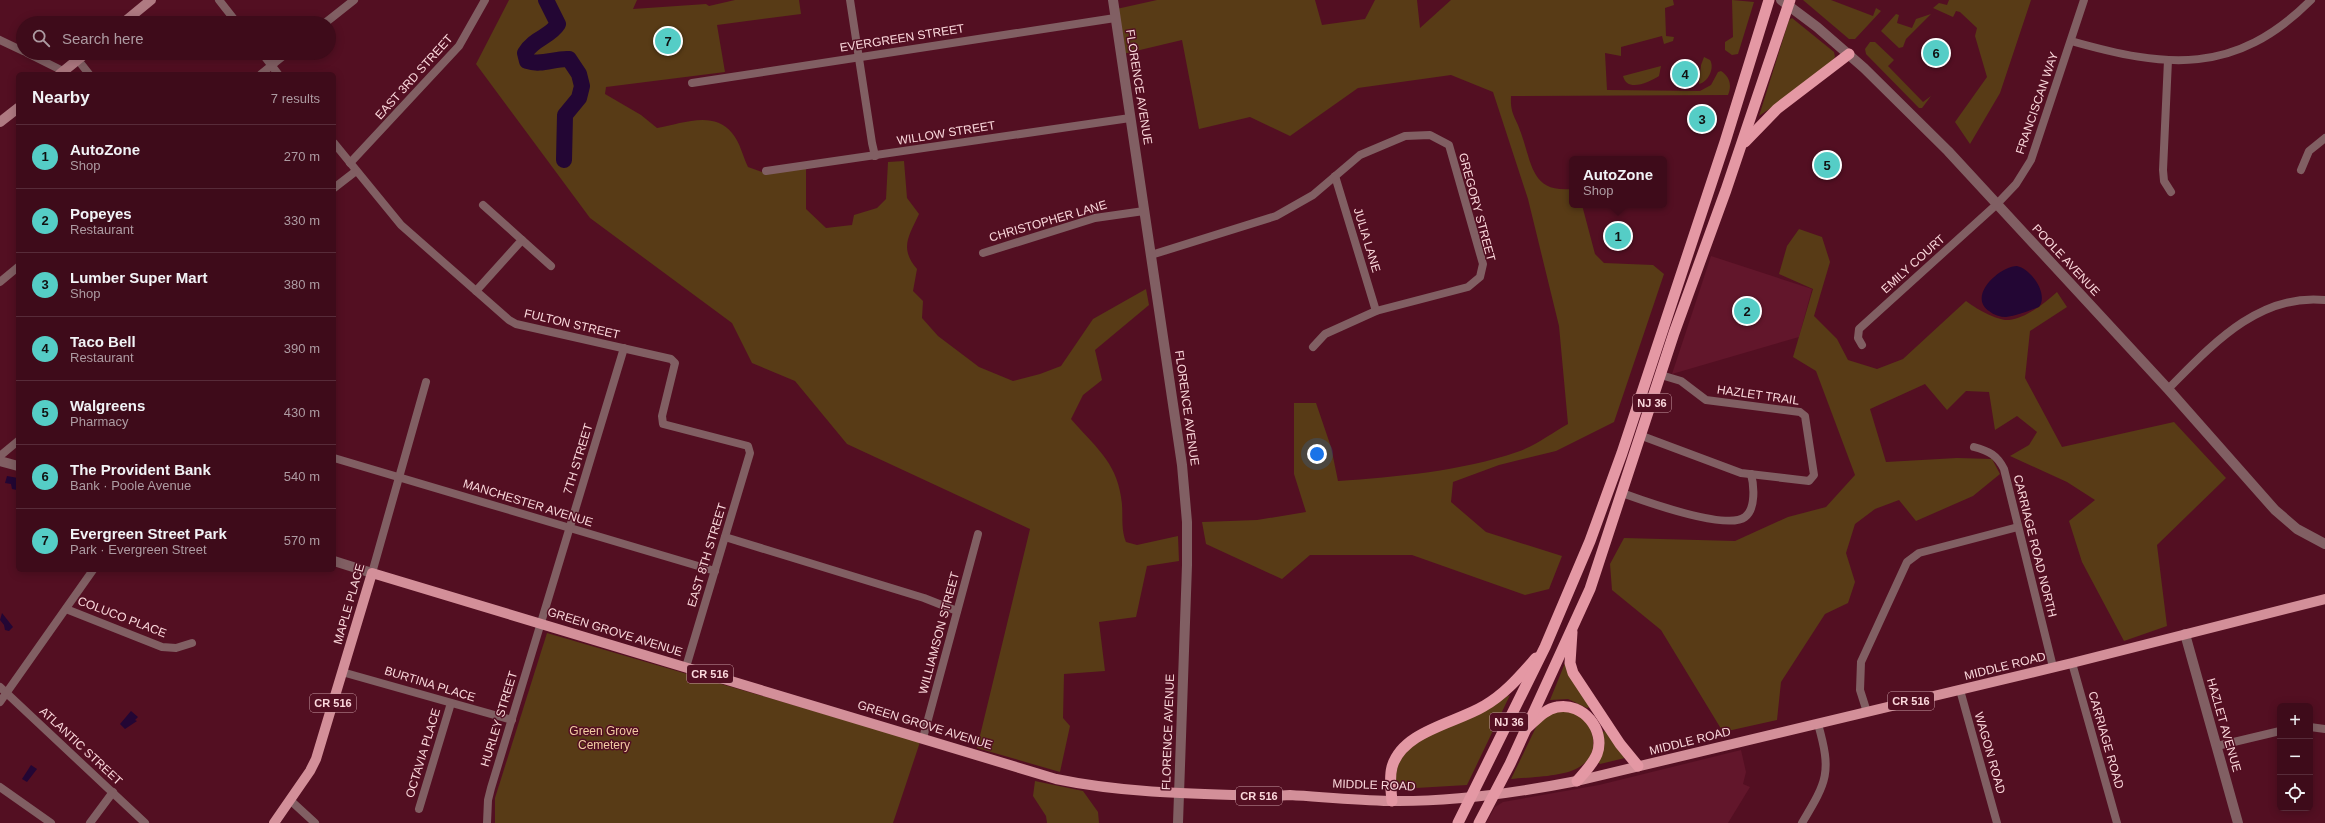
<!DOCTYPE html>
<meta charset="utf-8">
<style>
:root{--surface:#3e0b1a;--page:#491927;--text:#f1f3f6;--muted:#ad9ba2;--line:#572b39;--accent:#55cdc6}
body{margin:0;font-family:Helvetica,sans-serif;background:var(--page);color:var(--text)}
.controls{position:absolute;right:12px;bottom:12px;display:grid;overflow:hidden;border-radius:6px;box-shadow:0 2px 10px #0003}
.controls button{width:36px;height:36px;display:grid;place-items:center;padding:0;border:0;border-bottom:1px solid var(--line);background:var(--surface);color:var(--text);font:20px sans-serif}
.you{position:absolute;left:1317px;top:454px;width:14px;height:14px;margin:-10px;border:3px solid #fff;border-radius:50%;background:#1a73e8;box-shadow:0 0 0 6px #1a73e833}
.badge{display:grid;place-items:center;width:26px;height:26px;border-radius:50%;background:var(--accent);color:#111;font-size:13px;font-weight:700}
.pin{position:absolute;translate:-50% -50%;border:2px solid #fff;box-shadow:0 1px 4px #0006}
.popup{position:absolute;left:1569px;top:156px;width:98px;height:52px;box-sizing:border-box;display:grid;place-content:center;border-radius:6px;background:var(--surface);filter:drop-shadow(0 1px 3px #0005);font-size:13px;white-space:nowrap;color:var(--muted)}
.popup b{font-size:15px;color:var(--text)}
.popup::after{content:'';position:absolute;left:50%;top:100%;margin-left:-8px;border:8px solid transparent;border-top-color:var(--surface)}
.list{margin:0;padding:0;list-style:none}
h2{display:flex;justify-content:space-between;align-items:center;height:52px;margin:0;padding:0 16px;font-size:17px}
h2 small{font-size:13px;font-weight:400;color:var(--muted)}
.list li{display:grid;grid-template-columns:26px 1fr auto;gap:12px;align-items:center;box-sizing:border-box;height:64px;padding:0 16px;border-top:1px solid var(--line)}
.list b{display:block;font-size:15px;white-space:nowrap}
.list p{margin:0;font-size:13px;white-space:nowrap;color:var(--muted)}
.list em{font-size:13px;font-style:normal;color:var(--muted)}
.icon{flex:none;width:22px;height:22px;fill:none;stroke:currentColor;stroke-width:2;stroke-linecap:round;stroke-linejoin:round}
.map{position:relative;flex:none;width:2325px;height:823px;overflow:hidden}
.search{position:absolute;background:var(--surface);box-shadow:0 2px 10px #0003;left:16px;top:16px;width:320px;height:44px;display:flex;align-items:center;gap:10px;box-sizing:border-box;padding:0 14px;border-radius:22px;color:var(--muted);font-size:15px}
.panel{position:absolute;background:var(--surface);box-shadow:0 2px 10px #0003;left:16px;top:72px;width:320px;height:500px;border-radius:6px}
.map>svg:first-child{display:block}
.built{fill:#62162b}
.green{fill:#583b16}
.water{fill:#230634}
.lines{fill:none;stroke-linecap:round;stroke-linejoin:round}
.river{stroke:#230634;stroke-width:16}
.minor{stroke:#815f63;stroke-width:8}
.tertiary{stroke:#815f63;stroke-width:10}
.secondary{stroke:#af7a82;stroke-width:10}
.primary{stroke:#d38f99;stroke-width:10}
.trunk{stroke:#e498a4;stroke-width:11}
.labels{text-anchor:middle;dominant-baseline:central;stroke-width:3;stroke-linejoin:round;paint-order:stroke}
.shield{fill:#530f22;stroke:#c99ca4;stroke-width:1}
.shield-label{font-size:11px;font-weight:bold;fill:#fbd8dc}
.street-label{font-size:12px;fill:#fbd8dc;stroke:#530f22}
.park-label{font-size:12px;fill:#f2cca2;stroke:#530f22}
</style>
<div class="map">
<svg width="2325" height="823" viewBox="0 0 2325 823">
<rect width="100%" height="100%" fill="#530f22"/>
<g class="built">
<polygon points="1711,256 1812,289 1799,337 1672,374"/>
<polygon points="1741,750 1746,772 1743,784 1750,787 1728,823 1486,823 1495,807 1503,802 1599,785"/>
</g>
<g class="green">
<path d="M509 0H637L633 9 706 4 709 6 735 0H799L801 14 717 25 725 72 606 87 605 94 641 115 657 128C682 124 713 110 732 133 740 142 743 157 748 167L762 172 806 166V209L826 228 852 225 854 215 877 208 886 199 888 162 904 161 907 198 919 214C909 236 899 248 917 269L913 291 923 301 922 318 938 336 979 367 1013 381 1040 374 1061 366 1093 319 1146 289 1149 305 1095 350 1102 380 1083 395 1071 419C1093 445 1116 461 1121 497 1124 512 1120 527 1126 542L1137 545 1178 536 1179 561 1147 566 1136 617 1099 622 1105 671 1064 674 1063 718 1070 726 1060 772 977 748 1030 529 847 444 795 381 752 363 732 323 590 218 476 64Z"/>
<path d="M1157 0H1315L1322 25 1365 19 1375 0H1417L1420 28 1451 0H1673L1674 5 1665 8 1666 36 1674 37 1673 41 1664 44 1662 36 1621 47V56L1605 53 1607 90 1700 91 1711 85 1718 72 1721 71C1730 77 1732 85 1728 95L1511 96C1510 115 1516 117 1521 133 1532 163 1531 193 1572 189V205H1582L1595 254 1604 263 1653 265 1664 274 1614 422 1556 451 1499 465 1453 482 1451 502 1486 532 1562 556 1549 589 1525 595 1412 555H1310L1282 579 1206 544 1202 522 1257 520 1306 512 1294 474V403H1316L1331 447 1338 481C1396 477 1462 471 1517 452 1535 446 1552 433 1568 424L1559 326 1528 199 1493 92 1451 75 1358 88 1290 136 1250 117 1199 129 1182 40 1119 55 1112 10Z"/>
<polygon points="1732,0 1754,2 1738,54 1732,55 1725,50 1725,42 1733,37"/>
<polygon points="1803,0 1831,0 1873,16 1876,8 1881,11 1855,39 1849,39"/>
<polygon points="1949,0 2031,0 2000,93 1970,144 1955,122 1987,77 1975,36 1977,28 1960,12 1956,11 1953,17 1933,8 1939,3 1947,5"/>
<polygon points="1896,14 1899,15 1897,23 1912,28 1916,19 1931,14 1906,39 1903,47 1899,48 1881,31"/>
<polygon points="1792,18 1834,52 1835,57 1827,69 1759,116 1789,20"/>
<polygon points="1870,42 1875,42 1894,60 1888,66 1923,102 1931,96 1922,108 1919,108 1866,54 1865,49"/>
<path d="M1704 57 1710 60C1715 68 1708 82 1699 84L1701 65Z"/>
<path d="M1661 66 1659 76C1649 82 1627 93 1623 76Z"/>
<path d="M1799 229 1822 237 1830 262 1814 316 1837 339 1848 360 1877 369 1903 359 1966 301C1975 308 1997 321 2009 320 2026 318 2045 303 2057 292L2067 307 2030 331 2025 378 2062 447 2174 422 2226 478 2157 545 2167 626 2124 641 2082 562 2069 521 2095 500 2067 482 2010 456 2029 445 2037 432 2017 416 1995 430 1989 392 1966 391 1947 410 1925 384 1870 409 1886 462 1957 458 1992 459 2000 474 1973 496 1916 521 1899 500 1875 509 1855 524 1846 553 1855 582 1848 603 1825 614 1781 682 1777 720 1723 732 1661 630 1612 590 1610 564 1624 538 1735 541 1788 517 1826 507 1855 475 1816 371 1793 357 1813 289 1779 274 1787 246Z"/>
<polygon points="547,633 920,742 893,823 495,823 495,798"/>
<polygon points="1565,663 1590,707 1587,708 1568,699 1550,700"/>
<polygon points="1510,695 1467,785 1399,789 1395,781 1398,761 1416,742"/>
<path d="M1557 710C1564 711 1575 711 1581 716 1596 729 1599 754 1581 766 1566 777 1530 777 1511 779L1539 721Z"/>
<polygon points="1605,731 1625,758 1600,764 1597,761 1604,746 1602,732"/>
<polygon points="1035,781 1083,791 1098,812 1099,823 1047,823 1046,816 1033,796"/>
</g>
<g class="water">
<path d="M2017 266C2031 269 2049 294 2039 307 2028 311 2017 316 2006 317 2000 317 1994 315 1989 311 1967 296 2000 266 2017 266Z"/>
<polygon points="7,476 18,478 17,490 12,489 11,484 5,483"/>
<polygon points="2,613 13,627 9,631 5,630 4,625 0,620"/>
<polygon points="131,711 138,717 135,720 137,721 125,729 120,724"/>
<polygon points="31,765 37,769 27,782 22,779"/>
</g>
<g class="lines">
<path class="river" d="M546 0 558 24C550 37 534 38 525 53L527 61C542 66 554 58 569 59L579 74 582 86 579 98 565 115 564 160"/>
<g class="minor">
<polyline points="219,0 237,23"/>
<polyline points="850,0 872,143 875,156"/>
<polyline points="325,23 354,0"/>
<polyline points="0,40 23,51"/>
<path d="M2071 41C2166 68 2235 76 2311 0"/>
<polyline points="27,53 63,71"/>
<polyline points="262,53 278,74"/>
<polyline points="78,60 89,74"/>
<polyline points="2168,60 2163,170 2164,181 2171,192"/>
<polyline points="261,74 287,53"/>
<polyline points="692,83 1115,18"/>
<polyline points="334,143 401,225 509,320 516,324 671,359 675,363 662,416 663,424 748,446 750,453 686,667"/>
<polyline points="350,163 459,46 485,0"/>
<polyline points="2301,170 2309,151 2325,138"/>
<polyline points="766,171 1130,118"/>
<polyline points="1335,176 1376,311"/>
<polyline points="334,188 356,171"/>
<polyline points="522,240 551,266"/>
<polyline points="983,253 1095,218 1144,211"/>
<polyline points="1151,255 1276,216 1313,195 1360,155 1405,136 1430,135 1449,145 1483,264 1480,277 1468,287 1376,311 1325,334 1313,347"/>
<polyline points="0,282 18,267"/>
<polyline points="476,291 522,240 483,205"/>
<polyline points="1862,345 1858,338 1859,329 1996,205 2016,184 2031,160 2084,0"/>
<path d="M2168 389C2211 346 2258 293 2325 300"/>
<polyline points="1642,436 1741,473 1809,481 1814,475 1805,416 1800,412 1706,400 1681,381 1661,375"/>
<path d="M1974 447C1989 451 1997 455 2004 469L2053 667"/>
<polyline points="0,456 18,441"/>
<polyline points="334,458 715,571"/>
<path d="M1622 493C1644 501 1727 531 1745 517 1756 509 1754 485 1751 474"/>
<polyline points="725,537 924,598 957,611"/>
<polyline points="372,573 426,382"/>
<polyline points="66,609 162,647 176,648 192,643"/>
<polyline points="2072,663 2117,823"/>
<polyline points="342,672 512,720"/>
<polyline points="0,687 145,823"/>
<polyline points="1960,690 1997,823"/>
<polyline points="0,702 93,570"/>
<polyline points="1867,712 1860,690 1861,662 1907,562 1919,553 2018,527"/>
<polyline points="2310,727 2325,729"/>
<polyline points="923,738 978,534"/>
<polyline points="2217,746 2280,731"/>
<polyline points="0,787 51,823"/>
<polyline points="290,800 315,823"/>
<polyline points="419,809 451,703"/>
<polyline points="90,823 113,792"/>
<polyline points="487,823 488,800 491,788 624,348"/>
<path d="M1802 823C1827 781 1832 773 1818 724"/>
</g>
<g class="tertiary">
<polyline points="1113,0 1182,465 1187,522 1187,565 1178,823"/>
<polyline points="1781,0 1817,27 1864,68 1948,151 2168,389 2275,510 2297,529 2325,544"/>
<polyline points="0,461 18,466"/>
<polyline points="334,561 372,573"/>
<polyline points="2185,634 2238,823"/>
</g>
<g class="secondary">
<polyline points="123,23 151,0"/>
<polyline points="60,74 86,53"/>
<polyline points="0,122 18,108"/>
</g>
<path class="primary" d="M274 823 310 771 316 759 372 573 1056 779C1128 794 1201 794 1274 796L1290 795C1323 797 1356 800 1390 801 1452 802 1516 793 1577 781L2072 663 2325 599"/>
<g class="trunk">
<polyline points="1745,142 1777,109 1849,54"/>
<polyline points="1572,632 1570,663 1573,673 1620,744 1638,766"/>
<path d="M1527 728C1536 720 1545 709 1557 707 1583 702 1606 730 1597 754 1593 764 1584 773 1577 781"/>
<path d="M1392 801C1391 790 1389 778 1392 767 1402 731 1456 723 1484 706 1505 694 1520 676 1536 658"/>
<polyline points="1458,823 1545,647 1590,541 1622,453 1725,142 1769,0"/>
<polyline points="1479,823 1510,764 1590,589 1674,333 1726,190 1790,0"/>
</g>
</g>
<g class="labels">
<g class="shield">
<rect x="1633" y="394" width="38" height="18" rx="3"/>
<rect x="687" y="665" width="46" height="18" rx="3"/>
<rect x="1888" y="692" width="46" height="18" rx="3"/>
<rect x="310" y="694" width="46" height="18" rx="3"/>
<rect x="1490" y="713" width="38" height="18" rx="3"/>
<rect x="1236" y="787" width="46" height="18" rx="3"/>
</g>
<g class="shield-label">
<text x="1652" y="403">NJ 36</text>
<text x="710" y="674">CR 516</text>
<text x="1911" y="701">CR 516</text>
<text x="333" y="703">CR 516</text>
<text x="1509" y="722">NJ 36</text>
<text x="1259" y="796">CR 516</text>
</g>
<g class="street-label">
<text transform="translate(902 38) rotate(-9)">EVERGREEN STREET</text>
<text transform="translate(414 77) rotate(-48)">EAST 3RD STREET</text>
<text transform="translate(1139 87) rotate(81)">FLORENCE AVENUE</text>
<text transform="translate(2037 103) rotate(-71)">FRANCISCAN WAY</text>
<text transform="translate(946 133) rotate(-9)">WILLOW STREET</text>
<text transform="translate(1477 207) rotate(75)">GREGORY STREET</text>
<text transform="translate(1048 221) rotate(-16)">CHRISTOPHER LANE</text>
<text transform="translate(1367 240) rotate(73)">JULIA LANE</text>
<text transform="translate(2066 260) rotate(47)">POOLE AVENUE</text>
<text transform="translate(1913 264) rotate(-42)">EMILY COURT</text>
<text transform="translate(572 324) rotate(13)">FULTON STREET</text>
<text transform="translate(1758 395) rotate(8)">HAZLET TRAIL</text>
<text transform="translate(1187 408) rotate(82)">FLORENCE AVENUE</text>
<text transform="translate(578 459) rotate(-73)">7TH STREET</text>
<text transform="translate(528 503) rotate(17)">MANCHESTER AVENUE</text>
<text transform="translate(2035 546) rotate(76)">CARRIAGE ROAD NORTH</text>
<text transform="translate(707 555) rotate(-73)">EAST 8TH STREET</text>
<text transform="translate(349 604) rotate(-74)">MAPLE PLACE</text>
<text transform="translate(122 617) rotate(21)">COLUCO PLACE</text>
<text transform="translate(615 632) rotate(17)">GREEN GROVE AVENUE</text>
<text transform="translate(939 633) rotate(-75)">WILLIAMSON STREET</text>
<text transform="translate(2005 666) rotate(-14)">MIDDLE ROAD</text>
<text transform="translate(430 684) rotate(17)">BURTINA PLACE</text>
<text transform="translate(499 719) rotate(-73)">HURLEY STREET</text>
<text transform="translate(925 725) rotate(17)">GREEN GROVE AVENUE</text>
<text transform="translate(2224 725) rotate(74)">HAZLET AVENUE</text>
<text transform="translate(1168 732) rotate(-88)">FLORENCE AVENUE</text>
<text transform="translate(2106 740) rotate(74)">CARRIAGE ROAD</text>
<text transform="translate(1690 741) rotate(-14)">MIDDLE ROAD</text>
<text transform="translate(81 746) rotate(43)">ATLANTIC STREET</text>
<text transform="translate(423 753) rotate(-73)">OCTAVIA PLACE</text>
<text transform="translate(1990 753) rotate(74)">WAGON ROAD</text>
<text transform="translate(1374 785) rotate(2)">MIDDLE ROAD</text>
</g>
<g class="park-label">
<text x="604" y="731">Green Grove<tspan x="604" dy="14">Cemetery</tspan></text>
</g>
</g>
</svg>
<div class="controls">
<button>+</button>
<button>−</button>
<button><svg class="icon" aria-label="locate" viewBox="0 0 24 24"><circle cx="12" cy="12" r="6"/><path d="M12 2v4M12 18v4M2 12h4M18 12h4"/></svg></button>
</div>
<div class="you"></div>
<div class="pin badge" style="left:1618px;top:236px">1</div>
<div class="popup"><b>AutoZone</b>Shop</div>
<div class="pin badge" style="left:1747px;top:311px">2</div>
<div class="pin badge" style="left:1702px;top:119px">3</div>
<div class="pin badge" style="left:1685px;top:74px">4</div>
<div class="pin badge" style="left:1827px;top:165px">5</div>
<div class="pin badge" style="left:1936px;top:53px">6</div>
<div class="pin badge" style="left:668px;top:41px">7</div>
<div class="search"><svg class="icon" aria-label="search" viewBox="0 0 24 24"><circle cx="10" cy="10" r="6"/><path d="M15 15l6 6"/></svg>Search here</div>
<section class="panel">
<h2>Nearby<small>7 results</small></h2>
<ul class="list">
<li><span class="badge">1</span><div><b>AutoZone</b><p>Shop</p></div><em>270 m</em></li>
<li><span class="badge">2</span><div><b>Popeyes</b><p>Restaurant</p></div><em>330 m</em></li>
<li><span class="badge">3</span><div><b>Lumber Super Mart</b><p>Shop</p></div><em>380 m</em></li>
<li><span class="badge">4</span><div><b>Taco Bell</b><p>Restaurant</p></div><em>390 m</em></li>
<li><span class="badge">5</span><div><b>Walgreens</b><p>Pharmacy</p></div><em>430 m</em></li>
<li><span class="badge">6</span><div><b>The Provident Bank</b><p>Bank · Poole Avenue</p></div><em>540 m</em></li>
<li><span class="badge">7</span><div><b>Evergreen Street Park</b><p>Park · Evergreen Street</p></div><em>570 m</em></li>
</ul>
</section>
</div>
